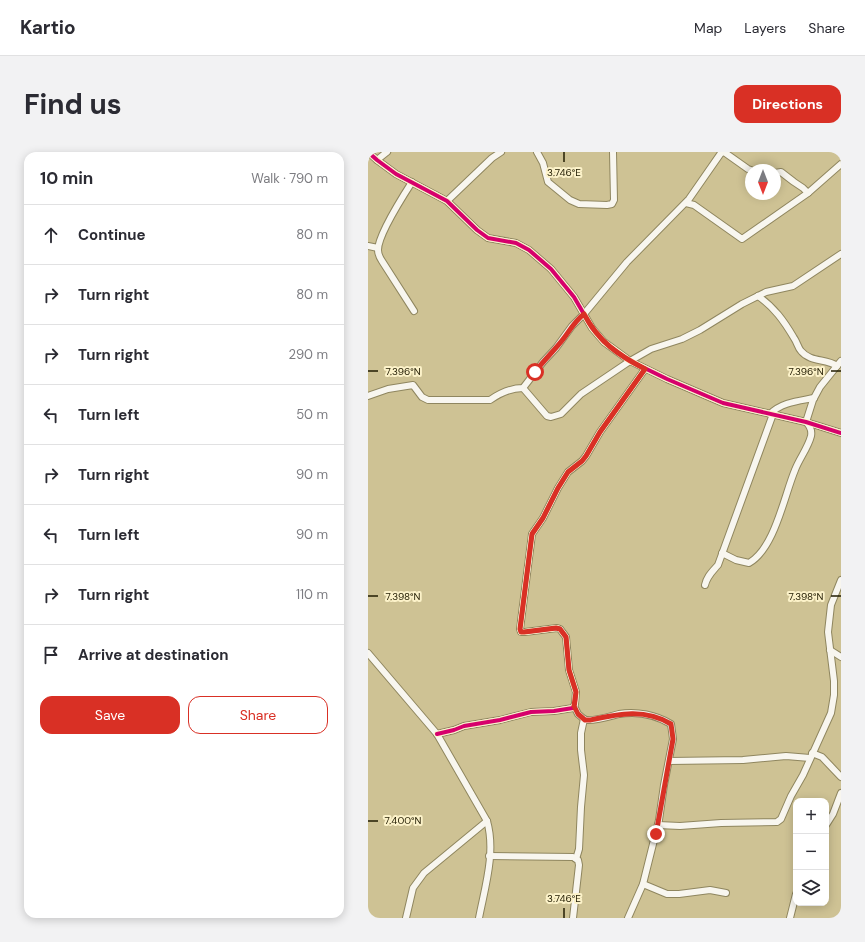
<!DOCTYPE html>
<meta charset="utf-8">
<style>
:root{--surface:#fff;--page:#f2f2f3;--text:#2b2b33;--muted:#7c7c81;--line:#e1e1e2;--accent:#d93025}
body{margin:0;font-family:"DM Sans",sans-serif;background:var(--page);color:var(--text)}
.controls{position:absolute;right:12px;bottom:12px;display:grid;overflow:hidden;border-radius:8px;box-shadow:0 2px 10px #0003}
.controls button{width:36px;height:36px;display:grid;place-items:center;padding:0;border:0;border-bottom:1px solid var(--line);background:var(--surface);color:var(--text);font:20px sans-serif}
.compass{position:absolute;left:377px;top:12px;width:36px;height:36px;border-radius:50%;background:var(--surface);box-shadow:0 2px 10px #0003;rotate:180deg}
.stop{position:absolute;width:12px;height:12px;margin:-9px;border:3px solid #d93025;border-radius:50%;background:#fff}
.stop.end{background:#d93025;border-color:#fff;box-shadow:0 1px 4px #0008}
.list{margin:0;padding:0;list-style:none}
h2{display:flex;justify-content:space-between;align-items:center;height:52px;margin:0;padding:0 16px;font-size:17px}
h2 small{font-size:13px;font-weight:400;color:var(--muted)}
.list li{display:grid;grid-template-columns:26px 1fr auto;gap:12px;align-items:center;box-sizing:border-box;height:60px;padding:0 16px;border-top:1px solid var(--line)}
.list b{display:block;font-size:15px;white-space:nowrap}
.list em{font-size:13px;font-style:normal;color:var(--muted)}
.actions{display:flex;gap:8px;padding:12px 16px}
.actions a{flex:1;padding:9px 0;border:1px solid var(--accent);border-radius:12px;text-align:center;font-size:14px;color:var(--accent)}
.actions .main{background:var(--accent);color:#fff}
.icon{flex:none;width:22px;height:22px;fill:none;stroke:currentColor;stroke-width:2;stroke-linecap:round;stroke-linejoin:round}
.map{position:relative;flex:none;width:473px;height:766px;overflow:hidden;border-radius:12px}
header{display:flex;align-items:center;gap:24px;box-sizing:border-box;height:56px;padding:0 20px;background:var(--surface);border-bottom:1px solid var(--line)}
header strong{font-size:19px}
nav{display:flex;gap:22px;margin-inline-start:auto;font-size:14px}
.intro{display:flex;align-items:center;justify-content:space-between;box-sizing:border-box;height:96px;padding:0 24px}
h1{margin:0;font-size:28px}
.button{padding:10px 18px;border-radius:12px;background:var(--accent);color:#fff;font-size:14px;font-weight:700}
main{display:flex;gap:24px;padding:0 24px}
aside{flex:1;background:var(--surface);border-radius:12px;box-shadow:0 2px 10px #0003}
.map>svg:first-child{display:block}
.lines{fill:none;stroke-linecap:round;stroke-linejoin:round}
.street-casing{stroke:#8f865f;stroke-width:8}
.street{stroke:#f8f6ef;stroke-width:6}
.cycleway-casing{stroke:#fcf2c9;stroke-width:6}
.cycleway{stroke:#d6006c;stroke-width:4}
.route{stroke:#d93025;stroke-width:5}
.ticks{fill:none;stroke:#221c02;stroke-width:1.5}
.ticks-label{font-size:10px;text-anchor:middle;fill:#221c02;stroke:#fcf2c9;stroke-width:4;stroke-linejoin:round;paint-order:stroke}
</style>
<header>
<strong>Kartio</strong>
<nav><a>Map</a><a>Layers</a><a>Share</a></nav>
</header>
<div class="intro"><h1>Find us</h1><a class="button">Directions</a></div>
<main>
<aside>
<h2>10 min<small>Walk · 790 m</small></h2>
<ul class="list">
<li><svg class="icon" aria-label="ahead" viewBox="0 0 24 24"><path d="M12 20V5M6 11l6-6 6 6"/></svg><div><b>Continue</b></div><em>80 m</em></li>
<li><svg class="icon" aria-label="right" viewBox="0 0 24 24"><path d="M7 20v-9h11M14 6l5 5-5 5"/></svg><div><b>Turn right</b></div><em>80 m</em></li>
<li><svg class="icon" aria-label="right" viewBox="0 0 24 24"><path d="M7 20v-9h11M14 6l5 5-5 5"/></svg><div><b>Turn right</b></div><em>290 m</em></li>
<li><svg class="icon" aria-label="left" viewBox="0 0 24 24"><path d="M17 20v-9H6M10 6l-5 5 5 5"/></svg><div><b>Turn left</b></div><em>50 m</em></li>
<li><svg class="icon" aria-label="right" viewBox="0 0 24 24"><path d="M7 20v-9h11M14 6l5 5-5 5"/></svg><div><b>Turn right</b></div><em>90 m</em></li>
<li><svg class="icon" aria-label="left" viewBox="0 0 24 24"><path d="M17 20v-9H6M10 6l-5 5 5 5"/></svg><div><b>Turn left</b></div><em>90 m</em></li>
<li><svg class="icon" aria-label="right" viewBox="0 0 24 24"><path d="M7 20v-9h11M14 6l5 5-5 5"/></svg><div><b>Turn right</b></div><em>110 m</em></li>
<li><svg class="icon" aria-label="arrive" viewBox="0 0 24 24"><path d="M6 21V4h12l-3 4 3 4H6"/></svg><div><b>Arrive at destination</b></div></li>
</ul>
<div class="actions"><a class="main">Save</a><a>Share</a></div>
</aside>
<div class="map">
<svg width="473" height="766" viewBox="0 0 473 766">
<rect width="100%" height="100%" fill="#cec294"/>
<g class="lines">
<defs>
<g id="street">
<polyline points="0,0 9,8 28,22 79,49 109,78 120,86 148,91 161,98 183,117 206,145 224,176 236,190 262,209 299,227 355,251 438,270 473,281"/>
<polyline points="169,0 175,11 180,30 202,48 211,52 239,53 244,52 246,48 245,0"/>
<polyline points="353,1 356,0 380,17 383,18"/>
<polyline points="9,8 19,0"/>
<polyline points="407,21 413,20 426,30 435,36 440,41"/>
<path d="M44 30C35 44 10 83 10 98 10 102 12 106 14 109L46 159"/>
<polyline points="79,49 124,6 133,0"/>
<polyline points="318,51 326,53 374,87 440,41 473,12"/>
<polyline points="0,94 10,96"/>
<path d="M390 144C406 155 416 169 426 186 429 190 430 196 433 199 443 211 458 206 469 214"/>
<polyline points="155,236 179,264 183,265 193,262 213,242 262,209 283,197 314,187 332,178 374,152 398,140 425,134 473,102"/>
<path d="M0 244 20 237 45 233 54 245 60 248H122C132 241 143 236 155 236L175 210 188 196 204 174 216 162 259 110 321 47 353 1"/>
<path d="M402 262C414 250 431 249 446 246"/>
<path d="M354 401 368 408 381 411C407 396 416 344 427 318 431 307 440 296 443 284 444 279 442 274 438 270L445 248 452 235 473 209"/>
<path d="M337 433C339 424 344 420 350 413L405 262"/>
<polyline points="462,498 473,505"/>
<path d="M0 501 69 582 119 669C128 700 117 735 111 766"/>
<path d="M206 554 210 562 217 568C228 569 240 565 251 562 269 559 288 563 303 572L305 587 296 633 291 668 275 732 260 766"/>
<polyline points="69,582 86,578 96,574 132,568 163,560 186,559 205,556 207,552 208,540 201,518 198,485 192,477 189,476 157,480 153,480 152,477 164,382 175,366 190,336 200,320 214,309 218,304 232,280 277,217"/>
<polyline points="444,601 454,605 473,625"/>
<polyline points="301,609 375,608 418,604 442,606"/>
<polyline points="290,673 312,674 353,671 409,670 413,667 423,644 435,623 463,561 466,543 466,529 460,480 463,453 473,428"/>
<polyline points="458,673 465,662 473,641"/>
<polyline points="121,704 205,705 210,708 211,713 205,766"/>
<polyline points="208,707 211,697 213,655 216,623 213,598 213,581 216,567"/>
<polyline points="275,732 299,742 311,742 342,738 358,741"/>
<polyline points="38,766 45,736 56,721 119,669"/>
<polyline points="422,766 428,742"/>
</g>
</defs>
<use href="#street" class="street-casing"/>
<use href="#street" class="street"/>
<defs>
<g id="cycleway">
<polyline points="0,0 9,8 28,22 79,49 109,78 120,86 148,91 161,98 183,117 206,145 224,176 236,190 262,209 299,227 355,251 438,270 473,281"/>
<polyline points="69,582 86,578 96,574 132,568 163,560 186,559 205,556 207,552 208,540 201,518 198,485 192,477 189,476 157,480 153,480 152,477 164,382 175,366 190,336 200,320 214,309 218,304 232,280 277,217"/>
</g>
</defs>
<use href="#cycleway" class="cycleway-casing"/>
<use href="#cycleway" class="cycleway"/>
</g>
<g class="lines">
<path class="route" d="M167 220C176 208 187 198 196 186 202 178 207 169 216 162 231 190 250 203 277 217L232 280 218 304 214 309 200 320 190 336 175 366 164 382 152 477 153 480H156L188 476 192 477 198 485 201 518 208 540 206 554 210 562 217 568H222C250 562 277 556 303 572L305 587 288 682"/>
</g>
<path class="ticks" d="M196 0V10M0 219H10M463 219H473M0 444H10M463 444H473M0 669H10M196 756V766"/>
<g class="ticks-label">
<text x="196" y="24">3.746°E</text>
<text x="438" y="223">7.396°N</text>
<text x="35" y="223">7.396°N</text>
<text x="438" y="448">7.398°N</text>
<text x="35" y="448">7.398°N</text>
<text x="35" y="672">7.400°N</text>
<text x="196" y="750">3.746°E</text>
</g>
</svg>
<div class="controls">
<button>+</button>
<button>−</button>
<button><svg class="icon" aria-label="layers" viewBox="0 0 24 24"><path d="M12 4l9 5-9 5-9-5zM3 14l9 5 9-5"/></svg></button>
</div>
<svg class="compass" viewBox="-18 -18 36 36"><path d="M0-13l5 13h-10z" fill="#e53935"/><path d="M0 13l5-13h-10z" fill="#7c7c81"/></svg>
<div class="stop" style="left:167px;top:220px"></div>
<div class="stop end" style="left:288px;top:682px"></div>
</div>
</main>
